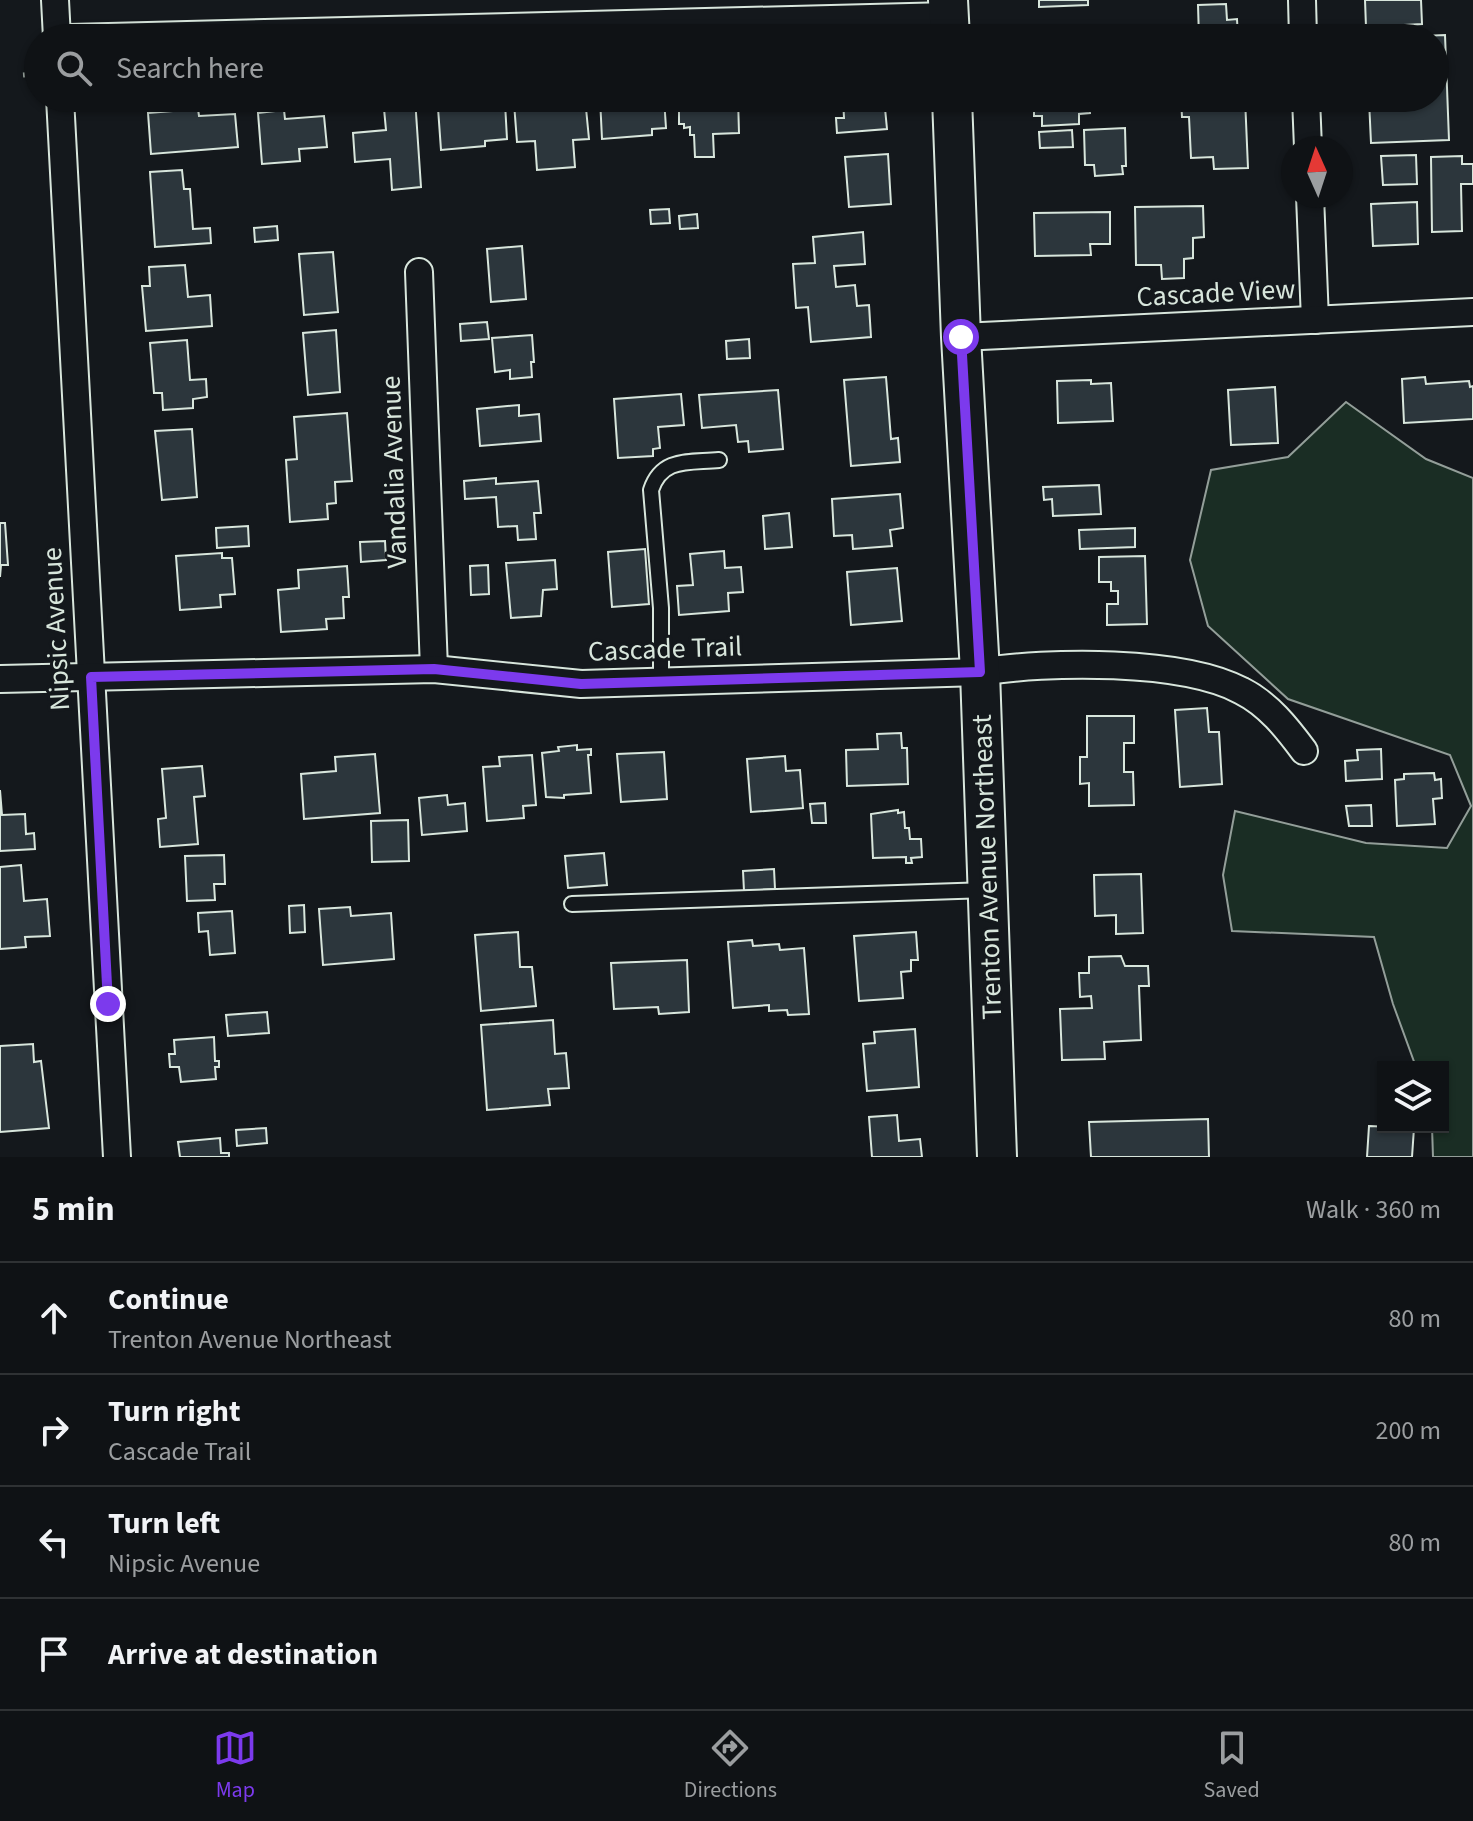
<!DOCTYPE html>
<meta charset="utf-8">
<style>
:root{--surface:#0f1215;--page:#181b1e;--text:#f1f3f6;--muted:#9b9ea0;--line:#2f3234;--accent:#7c3aed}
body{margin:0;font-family:"Source Sans 3",sans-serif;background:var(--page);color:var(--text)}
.controls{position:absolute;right:24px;bottom:24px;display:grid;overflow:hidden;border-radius:0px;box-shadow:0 2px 6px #0004}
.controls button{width:72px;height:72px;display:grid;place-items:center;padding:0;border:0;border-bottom:2px solid var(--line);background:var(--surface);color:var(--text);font:40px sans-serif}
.compass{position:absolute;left:1281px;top:136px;width:72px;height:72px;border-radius:50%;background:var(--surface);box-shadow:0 2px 6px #0004;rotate:357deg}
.stop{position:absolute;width:24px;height:24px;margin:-18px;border:6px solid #7c3aed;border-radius:50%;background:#fff}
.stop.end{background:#7c3aed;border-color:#fff;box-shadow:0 2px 8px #0008}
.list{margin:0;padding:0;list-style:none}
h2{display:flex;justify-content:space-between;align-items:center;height:104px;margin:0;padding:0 32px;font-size:34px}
h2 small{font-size:26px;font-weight:400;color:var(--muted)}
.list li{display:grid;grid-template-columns:52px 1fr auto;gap:24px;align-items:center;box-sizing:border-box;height:112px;padding:0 32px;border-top:2px solid var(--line)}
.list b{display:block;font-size:30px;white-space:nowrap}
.list p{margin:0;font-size:26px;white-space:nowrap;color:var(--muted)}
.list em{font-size:26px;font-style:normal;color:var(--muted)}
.icon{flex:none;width:44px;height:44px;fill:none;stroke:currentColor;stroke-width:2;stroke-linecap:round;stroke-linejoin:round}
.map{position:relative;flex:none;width:1473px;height:1157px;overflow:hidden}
.search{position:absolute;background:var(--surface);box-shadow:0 2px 6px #0004;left:24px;right:24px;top:24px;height:88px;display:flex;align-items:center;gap:20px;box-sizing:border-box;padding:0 28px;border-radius:44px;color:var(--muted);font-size:30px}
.sheet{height:552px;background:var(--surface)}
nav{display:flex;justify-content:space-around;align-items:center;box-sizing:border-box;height:112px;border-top:2px solid var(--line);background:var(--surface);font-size:22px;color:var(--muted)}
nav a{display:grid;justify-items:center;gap:4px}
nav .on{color:var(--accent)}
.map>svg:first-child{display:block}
.green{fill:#1a2d24;stroke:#939e99;stroke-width:2}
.building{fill:#2c363c;stroke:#d8e6dc;stroke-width:2}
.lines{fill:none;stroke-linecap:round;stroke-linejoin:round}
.lane-casing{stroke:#d8e6dc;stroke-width:18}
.street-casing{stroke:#d8e6dc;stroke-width:30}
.secondary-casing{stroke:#d8e6dc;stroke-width:42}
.path{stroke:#9da8a2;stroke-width:5;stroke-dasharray:6 4;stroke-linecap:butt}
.lane{stroke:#14181c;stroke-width:14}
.street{stroke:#14181c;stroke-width:26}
.secondary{stroke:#14181c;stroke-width:38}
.route{stroke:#7c3aed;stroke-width:10}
.labels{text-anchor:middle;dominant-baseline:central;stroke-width:6;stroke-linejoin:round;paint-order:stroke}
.street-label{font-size:28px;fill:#d8e6dc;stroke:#14181c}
</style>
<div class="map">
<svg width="1473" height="1157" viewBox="0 0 1473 1157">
<rect width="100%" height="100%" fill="#14181c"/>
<polygon class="green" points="1346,402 1426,459 1473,478 1473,1157 1433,1157 1432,1127 1443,1127 1443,1067 1416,1067 1393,1004 1374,937 1232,931 1223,875 1235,811 1366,843 1447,848 1471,806 1450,755 1288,699 1208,626 1190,560 1211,470 1288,457"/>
<g class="building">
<polygon points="1039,0 1088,0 1088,5 1039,7"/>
<polygon points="1365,0 1421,0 1422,24 1366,27"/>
<polygon points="1226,4 1227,20 1237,19 1238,38 1199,38 1198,5"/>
<polygon points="1083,26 1084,38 1040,38 1039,30"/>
<polygon points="1445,35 1449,140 1371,143 1369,100 1435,98 1435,38 1373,38"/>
<polygon points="383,98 415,98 421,187 392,190 390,159 355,162 353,133 386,130"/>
<polygon points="585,98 589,139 573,140 575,167 537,170 535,141 517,142 514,103"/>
<polygon points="600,98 664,98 666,128 652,129 652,135 602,139"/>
<polygon points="679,98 738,98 739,133 713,134 714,157 695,157 694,135 690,135 690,127 684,128 684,124 679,124"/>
<polygon points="843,98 884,98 887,129 837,133 836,118 844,118"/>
<polygon points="1028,98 1089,98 1090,113 1079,114 1079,124 1042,126 1042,116 1034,116 1034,108 1029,109"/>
<polygon points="1181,98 1245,98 1248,168 1214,169 1213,157 1191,158 1189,117 1182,117"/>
<polygon points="505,103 507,139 485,141 485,146 441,150 438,108"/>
<polygon points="198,109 199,116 235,114 238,147 151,154 148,113"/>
<polygon points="284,110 285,119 324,116 327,147 299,149 300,161 262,164 258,113"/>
<polygon points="1125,128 1126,166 1122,166 1123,174 1095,176 1094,165 1085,165 1084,130"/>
<polygon points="1072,130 1073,147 1040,148 1039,132"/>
<polygon points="888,154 891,204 849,207 845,157"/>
<polygon points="1416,155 1417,184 1383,185 1381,156"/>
<polygon points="1462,156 1462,164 1473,164 1473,184 1461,184 1462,231 1432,232 1431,157"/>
<polygon points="182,170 184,189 190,189 193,229 210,228 211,243 155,247 150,172"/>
<polygon points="1417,202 1418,244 1373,246 1371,204"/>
<polygon points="1203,206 1204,237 1193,238 1193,258 1184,259 1184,278 1162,279 1161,265 1136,265 1135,207"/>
<polygon points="669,209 670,223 651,224 650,210"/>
<polygon points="1110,212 1110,244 1090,244 1091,255 1035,256 1034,213"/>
<polygon points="697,214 698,228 680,229 679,216"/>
<polygon points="277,226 278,240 255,242 254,228"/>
<polygon points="863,232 865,264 834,266 836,287 855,285 857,306 869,305 871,337 811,342 808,307 796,308 793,264 815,263 813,237"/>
<polygon points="522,246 526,299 491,302 487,249"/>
<polygon points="333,252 338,312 304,315 299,254"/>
<polygon points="185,265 188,297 210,295 212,326 146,331 142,286 150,286 149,267"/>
<polygon points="487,322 489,339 461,341 460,324"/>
<polygon points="336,330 340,392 308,395 303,333"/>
<polygon points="532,335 534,362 531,362 532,377 510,379 510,370 495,372 492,338"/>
<polygon points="749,339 750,358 727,359 726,341"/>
<polygon points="187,340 190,380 206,379 207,397 193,399 193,408 163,410 162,393 154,393 150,343"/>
<polygon points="886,377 891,439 898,438 900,462 851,466 844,380"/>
<polygon points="1425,377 1426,384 1469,381 1470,387 1473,386 1473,419 1404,423 1402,379"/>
<polygon points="1091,380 1091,384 1111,383 1113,421 1058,423 1057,381"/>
<polygon points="1275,387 1278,443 1231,445 1228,390"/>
<polygon points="778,390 783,449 749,452 748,441 738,442 736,425 702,428 699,395"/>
<polygon points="681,394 684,425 658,427 660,448 653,449 653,456 618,458 614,399"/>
<polygon points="519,405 519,416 539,414 541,441 480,446 477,409"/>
<polygon points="347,413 352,481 335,482 336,503 327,504 328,519 290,522 286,460 297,459 294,417"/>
<polygon points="192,429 197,497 162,500 155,431"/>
<polygon points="496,478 496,484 538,481 541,513 534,513 536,539 518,540 517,526 498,527 496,497 465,499 464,481"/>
<polygon points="1099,485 1101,514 1053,516 1052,499 1044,500 1043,487"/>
<polygon points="900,494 903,528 890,530 892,546 853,549 852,535 834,536 832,499"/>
<polygon points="789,513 792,547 765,549 763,516"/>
<polygon points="0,523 5,523 8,565 1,565 0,577"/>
<polygon points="248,526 249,546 217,548 216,528"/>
<polygon points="1135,528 1135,547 1080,549 1079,530"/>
<polygon points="385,541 386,560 361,562 360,542"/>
<polygon points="645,549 649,604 612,607 608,552"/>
<polygon points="724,551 725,568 741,567 743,592 728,593 729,611 679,615 677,586 693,585 690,554"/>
<polygon points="222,553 222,558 232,558 235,594 220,595 221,607 180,610 176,556"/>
<polygon points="1145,556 1147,624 1107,625 1107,604 1118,604 1118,591 1111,591 1111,582 1099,582 1099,557"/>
<polygon points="555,560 557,589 543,590 541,616 511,618 506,563"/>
<polygon points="488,565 489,594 471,595 470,566"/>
<polygon points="347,566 349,597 343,597 344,618 326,619 327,629 281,632 278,590 299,588 298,570"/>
<polygon points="897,568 902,621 851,625 847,572"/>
<polygon points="1207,708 1209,732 1219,732 1222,784 1180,787 1175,710"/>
<polygon points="1087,716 1134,716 1134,743 1124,743 1124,772 1133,772 1134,805 1089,806 1089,783 1080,784 1080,757 1087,757"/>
<polygon points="901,733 902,748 907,748 908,784 847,786 846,750 878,749 877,734"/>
<polygon points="577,745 577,750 591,749 591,755 588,755 591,793 564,795 564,798 546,797 542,753 559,751 558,747"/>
<polygon points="1381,749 1382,779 1346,781 1345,761 1358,760 1357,750"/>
<polygon points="664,752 667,799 621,802 617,754"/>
<polygon points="375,754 380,813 304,819 301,774 336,771 335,757"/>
<polygon points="532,755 536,805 523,806 524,818 487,821 483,767 500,766 499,757"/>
<polygon points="785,756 786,771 800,770 803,808 751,812 747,759"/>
<polygon points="202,766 205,796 194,797 198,844 160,847 158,819 166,818 162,769"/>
<polygon points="1434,773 1435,780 1441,779 1442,798 1433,799 1435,824 1397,826 1395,780 1404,779 1404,774"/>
<polygon points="0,790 2,815 25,814 26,834 34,833 35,849 0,851"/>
<polygon points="447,795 448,805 465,803 467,831 422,835 419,798"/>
<polygon points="825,803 826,823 812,823 810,804"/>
<polygon points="1371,805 1372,826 1349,826 1346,806"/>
<polygon points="898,810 898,813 904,812 905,828 909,828 910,839 921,839 922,857 911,858 912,863 906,863 906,857 873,858 871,814"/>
<polygon points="408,820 409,861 372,862 371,821"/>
<polygon points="604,853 607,885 568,888 565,856"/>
<polygon points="224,855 225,884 214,884 215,900 187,901 185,856"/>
<polygon points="21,865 24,901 47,899 50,936 25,937 26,947 0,949 0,867"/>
<polygon points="774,869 775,889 744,891 743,871"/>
<polygon points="1141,874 1143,933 1116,934 1116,915 1095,916 1094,875"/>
<polygon points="304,905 305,932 290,933 289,906"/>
<polygon points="350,907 351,916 391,913 394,959 323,965 319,909"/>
<polygon points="232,911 235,953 210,955 208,931 199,932 198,913"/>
<polygon points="518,932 520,967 532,967 536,1006 481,1011 475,935"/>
<polygon points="916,932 918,960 911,960 911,971 901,972 903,998 859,1001 854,936"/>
<polygon points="752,940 753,946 779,944 780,950 804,948 809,1014 788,1015 787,1010 769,1011 769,1005 733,1008 728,942"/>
<polygon points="1121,956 1125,966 1148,966 1149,986 1139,986 1141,1040 1104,1042 1105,1059 1062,1060 1060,1009 1092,1008 1091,996 1080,997 1079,973 1089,973 1089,957"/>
<polygon points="687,960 689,1012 659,1014 658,1007 614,1009 611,963"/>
<polygon points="267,1012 269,1033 228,1036 226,1015"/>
<polygon points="553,1020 555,1054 566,1053 569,1088 548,1089 550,1105 487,1110 481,1025"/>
<polygon points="915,1029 919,1087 867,1091 863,1044 875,1043 874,1032"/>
<polygon points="214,1037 215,1061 219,1061 219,1067 215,1067 216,1079 181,1082 179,1067 170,1067 169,1054 175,1054 174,1040"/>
<polygon points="33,1044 34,1062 41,1061 49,1128 0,1132 0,1046"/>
<polygon points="897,1115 899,1141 920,1139 922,1157 872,1157 869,1117"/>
<polygon points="1208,1119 1209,1157 1091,1157 1089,1122"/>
<polygon points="1369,1126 1414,1128 1412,1157 1367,1157"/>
<polygon points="266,1128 267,1143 237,1146 236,1130"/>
<polygon points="220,1138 221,1153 229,1153 229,1157 180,1157 178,1142"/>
</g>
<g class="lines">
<defs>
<g id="lane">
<path d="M661 681V608L651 490C662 457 689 463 719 460"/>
<polyline points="572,904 988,890"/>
</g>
<g id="street">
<polyline points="55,0 57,38"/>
<polyline points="1302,0 1303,38"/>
<polyline points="69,38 949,16"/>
<polyline points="60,98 117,1157"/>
<polyline points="1306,98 1308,148"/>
<polyline points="1310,196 1315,320"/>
<polyline points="419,272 434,669"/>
<polyline points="961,337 1473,312"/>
<path d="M0 679 434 669 581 684 980 672C1047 661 1183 659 1242 691 1268 704 1287 728 1304 751"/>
</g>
<g id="secondary">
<polyline points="948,0 950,38"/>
<polyline points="952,98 961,337 980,672 997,1157"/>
</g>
</defs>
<use href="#lane" class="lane-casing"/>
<use href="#street" class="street-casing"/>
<use href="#secondary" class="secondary-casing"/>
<polyline class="path" points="23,75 38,74"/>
<use href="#lane" class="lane"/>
<use href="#street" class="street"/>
<use href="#secondary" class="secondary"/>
</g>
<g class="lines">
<polyline class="route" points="108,1004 91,677 434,669 581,684 980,672 961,337"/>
</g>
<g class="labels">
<g class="street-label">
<text transform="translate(1216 293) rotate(-3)">Cascade View</text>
<text transform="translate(394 472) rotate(-92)">Vandalia Avenue</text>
<text transform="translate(56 629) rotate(-93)">Nipsic Avenue</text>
<text transform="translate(665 649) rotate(-2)">Cascade Trail</text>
<text transform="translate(987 867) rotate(-92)">Trenton Avenue Northeast</text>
</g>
</g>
</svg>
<div class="controls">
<button><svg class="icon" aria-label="layers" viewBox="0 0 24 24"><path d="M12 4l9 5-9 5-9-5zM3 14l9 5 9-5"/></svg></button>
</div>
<svg class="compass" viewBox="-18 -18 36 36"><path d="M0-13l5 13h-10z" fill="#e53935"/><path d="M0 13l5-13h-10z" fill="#9b9ea0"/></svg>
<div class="stop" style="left:961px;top:337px"></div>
<div class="stop end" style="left:108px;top:1004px"></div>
<div class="search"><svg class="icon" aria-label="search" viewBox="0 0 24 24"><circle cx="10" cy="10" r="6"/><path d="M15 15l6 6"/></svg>Search here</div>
</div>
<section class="sheet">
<h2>5 min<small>Walk · 360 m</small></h2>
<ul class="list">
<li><svg class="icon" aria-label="ahead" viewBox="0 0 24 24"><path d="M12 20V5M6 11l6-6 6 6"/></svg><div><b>Continue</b><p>Trenton Avenue Northeast</p></div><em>80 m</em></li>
<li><svg class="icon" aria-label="right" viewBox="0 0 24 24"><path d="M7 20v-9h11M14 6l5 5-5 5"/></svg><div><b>Turn right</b><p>Cascade Trail</p></div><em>200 m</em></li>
<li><svg class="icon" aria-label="left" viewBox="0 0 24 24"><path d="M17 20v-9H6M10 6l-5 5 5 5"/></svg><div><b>Turn left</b><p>Nipsic Avenue</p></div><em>80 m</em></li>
<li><svg class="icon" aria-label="arrive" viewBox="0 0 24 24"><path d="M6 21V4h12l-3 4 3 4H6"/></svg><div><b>Arrive at destination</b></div></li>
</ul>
</section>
<nav>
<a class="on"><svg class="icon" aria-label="map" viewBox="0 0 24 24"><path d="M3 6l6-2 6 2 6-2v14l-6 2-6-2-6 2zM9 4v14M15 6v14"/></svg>Map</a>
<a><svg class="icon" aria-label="directions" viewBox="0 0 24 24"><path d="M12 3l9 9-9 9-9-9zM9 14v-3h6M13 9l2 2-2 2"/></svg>Directions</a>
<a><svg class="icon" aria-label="saved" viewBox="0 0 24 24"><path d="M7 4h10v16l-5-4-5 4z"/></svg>Saved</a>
</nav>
